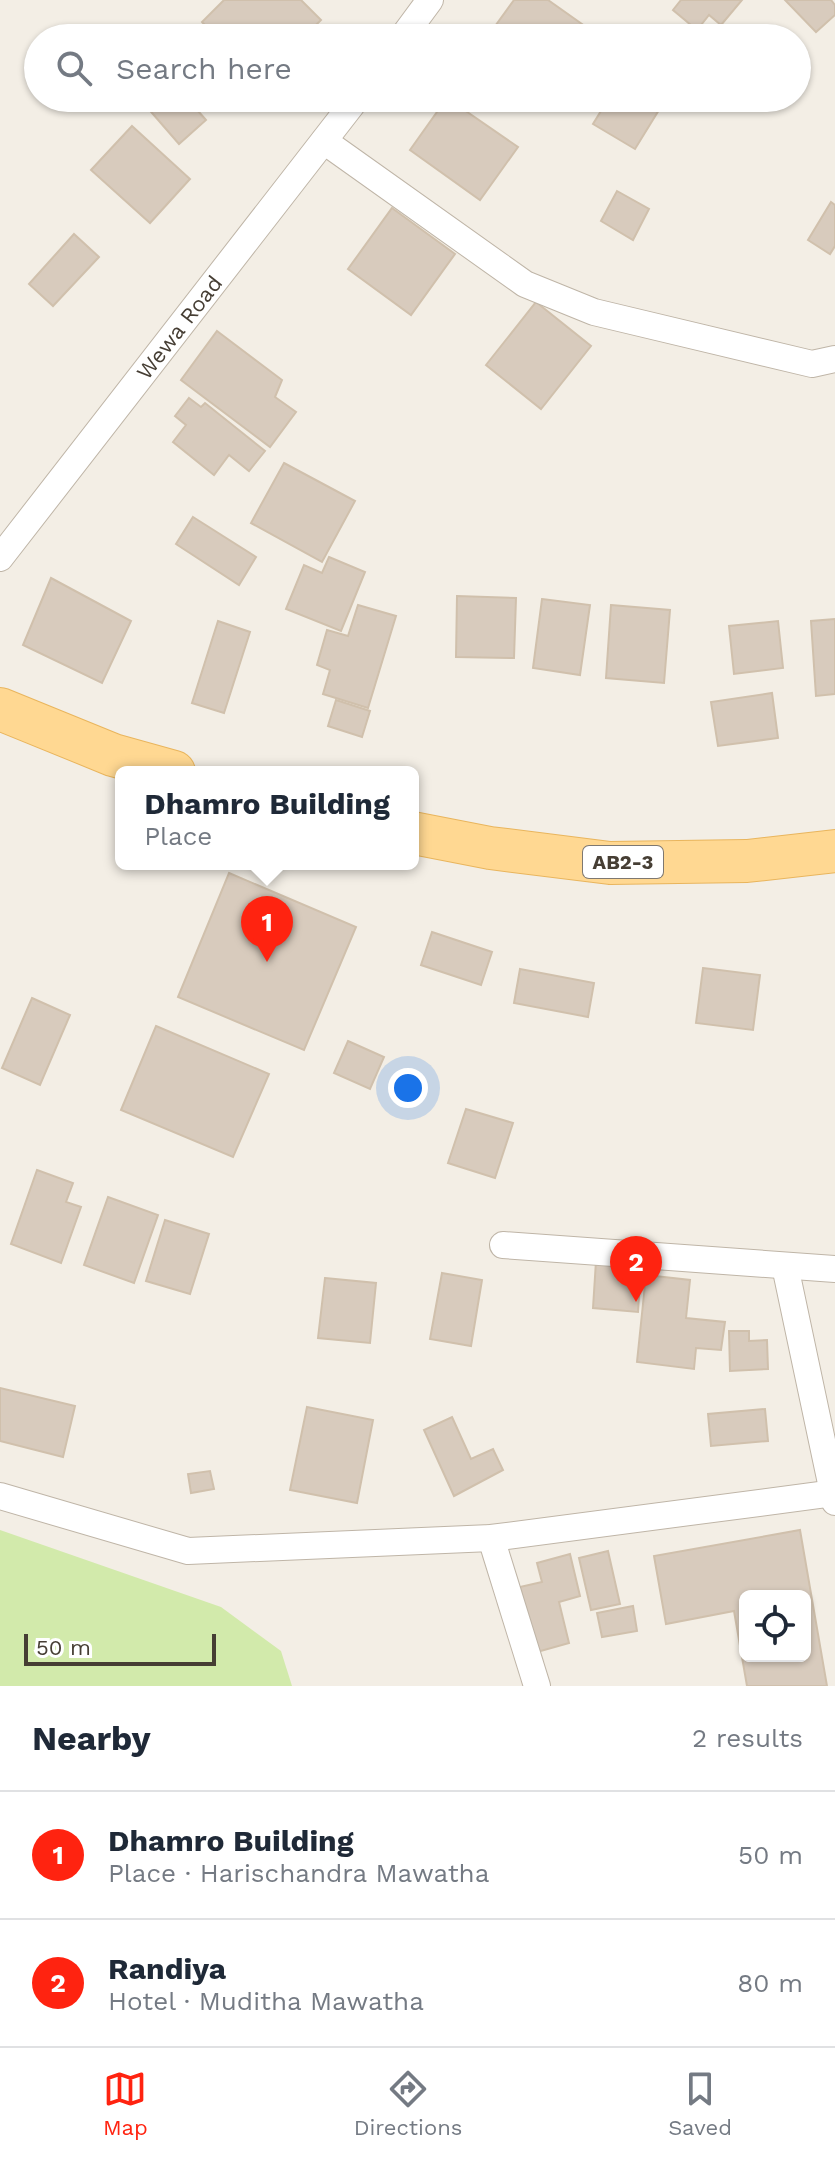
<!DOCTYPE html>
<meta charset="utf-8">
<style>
:root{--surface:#fff;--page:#f6f6f7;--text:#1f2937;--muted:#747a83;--line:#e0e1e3;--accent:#ff2310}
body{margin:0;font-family:"Work Sans",sans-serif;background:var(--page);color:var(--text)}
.controls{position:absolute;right:24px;bottom:24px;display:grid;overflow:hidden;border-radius:12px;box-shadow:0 2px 6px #0004}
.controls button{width:72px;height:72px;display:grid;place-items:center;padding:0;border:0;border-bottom:2px solid var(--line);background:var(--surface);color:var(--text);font:40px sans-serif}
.scale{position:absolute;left:24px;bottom:20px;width:192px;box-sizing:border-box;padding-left:8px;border:4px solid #463e34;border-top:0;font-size:22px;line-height:28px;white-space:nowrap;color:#463e34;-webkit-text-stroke:6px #fff;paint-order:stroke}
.you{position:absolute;left:408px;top:1088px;width:28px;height:28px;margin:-20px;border:6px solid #fff;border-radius:50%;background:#1a73e8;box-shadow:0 0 0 12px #1a73e833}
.badge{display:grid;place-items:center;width:52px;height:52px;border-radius:50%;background:var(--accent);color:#fff;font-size:26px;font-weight:700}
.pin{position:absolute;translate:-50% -66px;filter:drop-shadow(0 2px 4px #0008)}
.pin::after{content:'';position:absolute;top:42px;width:28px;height:24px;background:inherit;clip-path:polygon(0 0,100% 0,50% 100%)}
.popup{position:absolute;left:115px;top:766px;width:304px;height:104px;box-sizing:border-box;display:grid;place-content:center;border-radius:12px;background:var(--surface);filter:drop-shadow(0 2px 6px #0005);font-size:26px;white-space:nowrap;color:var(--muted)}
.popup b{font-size:30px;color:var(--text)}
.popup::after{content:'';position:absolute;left:50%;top:100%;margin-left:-16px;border:16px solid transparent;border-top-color:var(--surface)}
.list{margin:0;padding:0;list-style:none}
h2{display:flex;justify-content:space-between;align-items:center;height:104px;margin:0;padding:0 32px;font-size:34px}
h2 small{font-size:26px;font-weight:400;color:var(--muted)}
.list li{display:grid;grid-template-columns:52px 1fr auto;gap:24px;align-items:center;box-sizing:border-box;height:128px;padding:0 32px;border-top:2px solid var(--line)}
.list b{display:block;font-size:30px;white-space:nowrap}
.list p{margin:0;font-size:26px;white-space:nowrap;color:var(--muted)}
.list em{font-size:26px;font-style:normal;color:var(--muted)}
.icon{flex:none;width:44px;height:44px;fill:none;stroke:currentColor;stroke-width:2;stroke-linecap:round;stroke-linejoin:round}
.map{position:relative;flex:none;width:835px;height:1686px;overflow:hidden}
.search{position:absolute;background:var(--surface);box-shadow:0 2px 6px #0004;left:24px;right:24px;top:24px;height:88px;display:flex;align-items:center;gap:20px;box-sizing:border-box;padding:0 28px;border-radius:44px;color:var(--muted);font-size:30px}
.sheet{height:360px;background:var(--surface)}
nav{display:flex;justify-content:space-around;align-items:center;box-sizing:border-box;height:112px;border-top:2px solid var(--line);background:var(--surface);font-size:22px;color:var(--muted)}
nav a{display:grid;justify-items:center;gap:4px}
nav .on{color:var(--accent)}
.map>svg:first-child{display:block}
.green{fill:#d2eaab}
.building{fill:#d8cbbd;stroke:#d0c0ac;stroke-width:2;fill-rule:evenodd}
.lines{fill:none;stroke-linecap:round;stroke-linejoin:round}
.street-casing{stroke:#bfb5a7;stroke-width:28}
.primary-casing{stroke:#e9b55d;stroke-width:44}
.street{stroke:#fff;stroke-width:26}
.primary{stroke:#ffd892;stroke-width:42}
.labels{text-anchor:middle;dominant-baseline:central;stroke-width:8;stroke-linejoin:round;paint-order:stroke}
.shield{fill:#fff;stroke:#7e7871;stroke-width:2}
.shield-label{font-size:20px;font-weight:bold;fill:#463e34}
.street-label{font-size:22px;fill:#463e34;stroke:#fff}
</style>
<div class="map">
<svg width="835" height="1686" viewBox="0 0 835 1686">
<rect width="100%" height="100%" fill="#f3eee5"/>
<polygon class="green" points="0,1530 221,1607 281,1651 292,1686 0,1686"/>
<g class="building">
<polygon points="224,0 301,0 321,20 303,38 217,38 202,22"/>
<polygon points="514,0 548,0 596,34 593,38 506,38 493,29"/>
<polygon points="681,0 742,0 721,25 709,15 697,30 673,10"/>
<polygon points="785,0 831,0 835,5 835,15 816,32"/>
<polygon points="139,98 195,98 190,102 206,120 179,144"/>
<polygon points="447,98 518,147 480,200 410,150"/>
<polygon points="609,98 651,98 662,105 635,149 593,124"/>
<polygon points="132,126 190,179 150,223 91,170"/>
<polygon points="617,191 649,209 633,240 601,221"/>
<polygon points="831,202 835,205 835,246 830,254 808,240"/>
<polygon points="392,208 455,254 411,315 348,269"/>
<polygon points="74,234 99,257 53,306 29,284"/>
<polygon points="536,302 591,346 541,409 486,365"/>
<polygon points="217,331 282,380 275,397 296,412 270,447 181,380"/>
<polygon points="189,398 201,407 205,403 265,451 249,471 229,455 214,475 173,442 186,425 175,416"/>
<polygon points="284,463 355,501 322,562 251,523"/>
<polygon points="193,517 256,557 239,585 176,544"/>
<polygon points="329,557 365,572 341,631 286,609 304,565 322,573"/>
<polygon points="51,578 131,621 102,683 23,645"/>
<polygon points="457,596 516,598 514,658 456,657"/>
<polygon points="542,599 590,605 580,675 533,668"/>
<polygon points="358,605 396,616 368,708 323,694 330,670 317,665 327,630 348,636"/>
<polygon points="611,605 670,610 664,683 606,678"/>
<polygon points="835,619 835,694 816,696 811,621"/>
<polygon points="218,621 250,632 224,713 192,703"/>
<polygon points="778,621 783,668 734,674 729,626"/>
<polygon points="772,693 778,738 718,746 711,702"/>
<polygon points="336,700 370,711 362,737 328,726"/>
<polygon points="229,873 356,927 304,1050 178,997"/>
<polygon points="432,932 492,952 481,985 421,965"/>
<polygon points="703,968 760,975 753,1030 696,1023"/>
<polygon points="520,969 594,983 588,1017 514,1003"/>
<polygon points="32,998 70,1015 40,1085 2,1068"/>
<polygon points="156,1026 269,1074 233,1157 121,1110"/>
<polygon points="348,1041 384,1057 370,1089 334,1073"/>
<polygon points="466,1109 513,1123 495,1178 448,1163"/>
<polygon points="37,1170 73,1183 66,1202 81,1207 61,1263 11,1244"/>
<polygon points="108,1197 158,1215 134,1283 84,1265"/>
<polygon points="165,1220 209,1234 190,1294 146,1281"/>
<polygon points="596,1261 641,1264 638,1312 593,1308"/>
<polygon points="442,1273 482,1280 471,1346 430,1339"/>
<polygon points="646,1275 690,1280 686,1318 725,1322 721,1350 696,1348 694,1369 637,1362"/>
<polygon points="325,1278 376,1283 370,1343 318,1338"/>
<polygon points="729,1331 749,1331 749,1341 767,1340 768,1369 730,1371"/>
<polygon points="0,1388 75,1406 63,1457 0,1441"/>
<polygon points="307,1407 373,1420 357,1503 290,1490"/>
<polygon points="765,1409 768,1441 711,1446 708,1414"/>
<polygon points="452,1417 471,1459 493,1449 503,1470 454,1496 424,1430"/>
<polygon points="210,1471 214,1489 191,1493 188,1474"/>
<path d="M800 1530 827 1686H747L734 1611 666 1624 654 1556ZM745 1596H805V1656H745Z"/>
<polygon points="608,1551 620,1604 591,1610 579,1558"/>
<polygon points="570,1554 580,1596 559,1602 569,1643 537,1652 520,1587 542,1582 537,1563"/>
<polygon points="633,1606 637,1631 602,1637 597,1613"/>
</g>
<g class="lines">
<defs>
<g id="street">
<polyline points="402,38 430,0"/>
<polyline points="324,141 525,284 594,312 812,364 835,359"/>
<path id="s1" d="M0 558 357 98"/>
<polyline points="503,1245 835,1269"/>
<polyline points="785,1266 835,1502"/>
<polyline points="0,1496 188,1551 491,1538 835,1493"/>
<polyline points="491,1538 537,1686"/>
</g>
<g id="primary">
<polyline points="0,709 113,755 174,772"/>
<polyline points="413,833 490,848 610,863 747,861 835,851"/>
</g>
</defs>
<use href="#street" class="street-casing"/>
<use href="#primary" class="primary-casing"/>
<use href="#street" class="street"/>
<use href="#primary" class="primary"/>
</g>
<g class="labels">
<rect class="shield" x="583" y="846" width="80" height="32" rx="6"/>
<g class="shield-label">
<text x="623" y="862">AB2-3</text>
</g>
<g class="street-label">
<text stroke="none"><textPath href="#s1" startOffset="292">Wewa Road</textPath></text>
</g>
</g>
</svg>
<div class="controls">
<button><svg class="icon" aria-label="locate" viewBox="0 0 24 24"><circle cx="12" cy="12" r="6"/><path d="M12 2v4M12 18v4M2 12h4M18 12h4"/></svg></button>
</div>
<div class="scale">50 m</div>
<div class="you"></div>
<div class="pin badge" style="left:267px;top:962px">1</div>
<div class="popup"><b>Dhamro Building</b>Place</div>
<div class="pin badge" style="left:636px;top:1302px">2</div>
<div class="search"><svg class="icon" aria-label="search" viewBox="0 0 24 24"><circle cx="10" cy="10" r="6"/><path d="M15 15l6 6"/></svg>Search here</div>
</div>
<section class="sheet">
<h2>Nearby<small>2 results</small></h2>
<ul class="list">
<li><span class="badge">1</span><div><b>Dhamro Building</b><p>Place · Harischandra Mawatha</p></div><em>50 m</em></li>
<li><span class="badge">2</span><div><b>Randiya</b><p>Hotel · Muditha Mawatha</p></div><em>80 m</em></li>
</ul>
</section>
<nav>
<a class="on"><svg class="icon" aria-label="map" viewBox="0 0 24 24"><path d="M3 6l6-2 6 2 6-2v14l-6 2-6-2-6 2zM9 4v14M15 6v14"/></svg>Map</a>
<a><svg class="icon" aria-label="directions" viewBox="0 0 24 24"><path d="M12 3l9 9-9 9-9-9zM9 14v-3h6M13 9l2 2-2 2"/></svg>Directions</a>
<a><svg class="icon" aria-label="saved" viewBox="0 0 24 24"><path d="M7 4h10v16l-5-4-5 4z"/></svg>Saved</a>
</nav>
